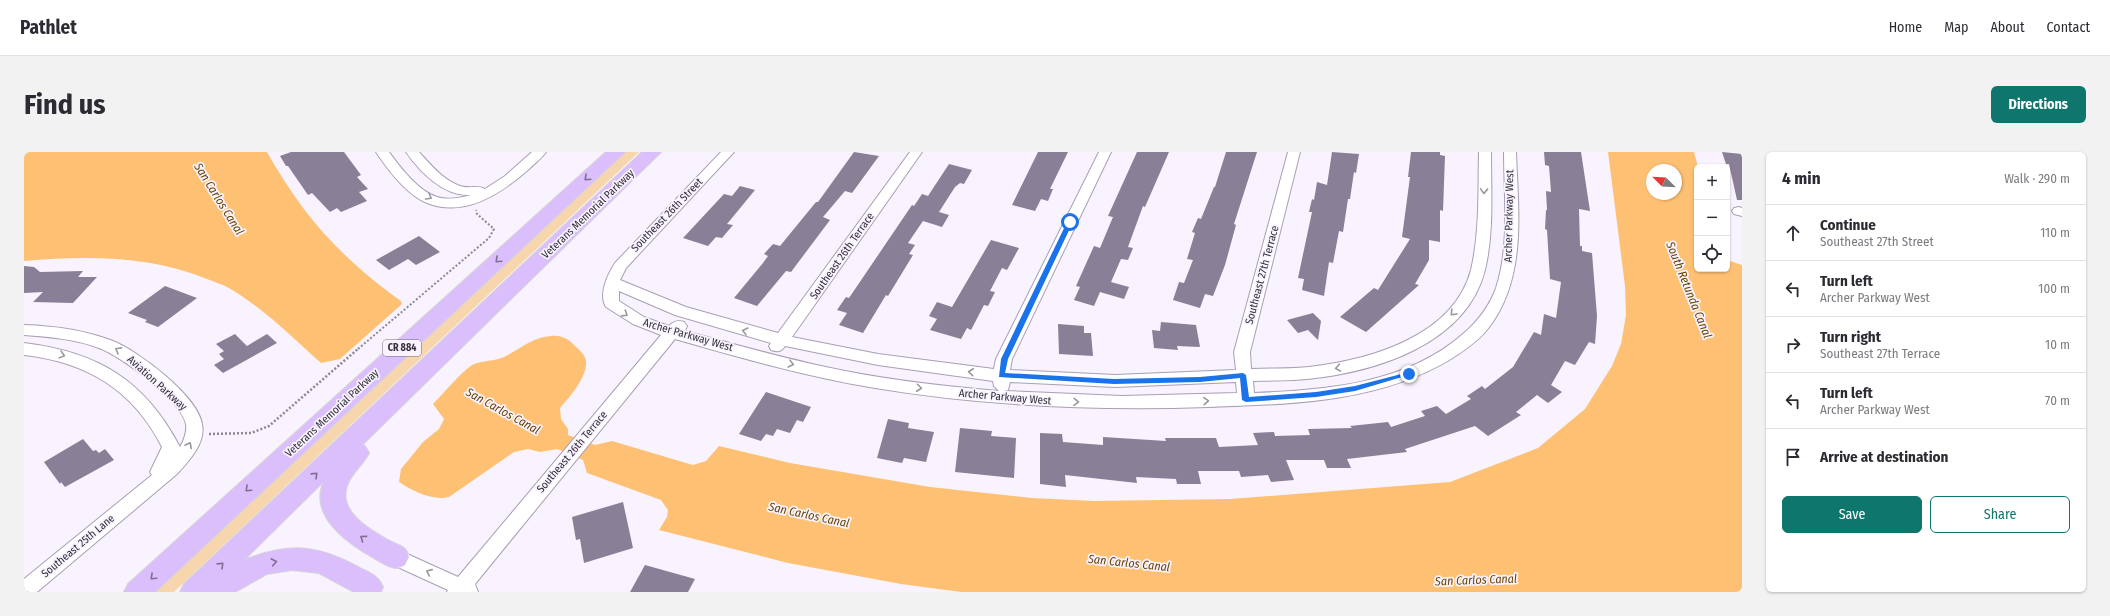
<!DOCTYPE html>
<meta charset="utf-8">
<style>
:root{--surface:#fff;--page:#f2f2f3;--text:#2b2b33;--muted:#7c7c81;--line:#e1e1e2;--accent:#0f766e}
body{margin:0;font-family:"Fira Sans Condensed",sans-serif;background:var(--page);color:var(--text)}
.controls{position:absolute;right:12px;top:12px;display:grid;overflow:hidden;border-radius:6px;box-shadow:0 1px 3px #0004}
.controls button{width:36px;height:36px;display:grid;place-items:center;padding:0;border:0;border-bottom:1px solid var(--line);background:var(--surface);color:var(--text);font:20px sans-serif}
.compass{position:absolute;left:1622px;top:12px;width:36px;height:36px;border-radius:50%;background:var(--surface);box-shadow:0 1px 3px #0004;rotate:294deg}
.stop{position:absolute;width:12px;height:12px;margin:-9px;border:3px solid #1a73e8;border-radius:50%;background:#fff}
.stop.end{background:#1a73e8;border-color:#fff;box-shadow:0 1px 4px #0008}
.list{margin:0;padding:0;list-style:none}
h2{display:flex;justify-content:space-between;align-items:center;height:52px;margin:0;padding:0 16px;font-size:17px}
h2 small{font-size:13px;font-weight:400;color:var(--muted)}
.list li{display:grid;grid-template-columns:26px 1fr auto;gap:12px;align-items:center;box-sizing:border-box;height:56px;padding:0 16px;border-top:1px solid var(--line)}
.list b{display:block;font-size:15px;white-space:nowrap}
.list p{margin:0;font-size:13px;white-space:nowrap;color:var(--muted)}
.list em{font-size:13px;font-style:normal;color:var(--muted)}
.actions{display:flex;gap:8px;padding:12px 16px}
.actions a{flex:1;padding:9px 0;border:1px solid var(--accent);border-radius:6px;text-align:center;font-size:14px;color:var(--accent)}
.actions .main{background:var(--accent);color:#fff}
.icon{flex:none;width:22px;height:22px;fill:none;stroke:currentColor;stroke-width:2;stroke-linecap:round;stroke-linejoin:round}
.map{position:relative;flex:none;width:1718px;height:440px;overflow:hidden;border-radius:6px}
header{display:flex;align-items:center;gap:24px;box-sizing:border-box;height:56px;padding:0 20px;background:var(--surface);border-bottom:1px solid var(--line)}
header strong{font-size:19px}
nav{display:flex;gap:22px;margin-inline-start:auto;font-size:14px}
.intro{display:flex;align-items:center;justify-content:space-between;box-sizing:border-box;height:96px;padding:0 24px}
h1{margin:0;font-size:28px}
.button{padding:10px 18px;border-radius:6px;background:var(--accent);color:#fff;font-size:14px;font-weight:700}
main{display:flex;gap:24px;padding:0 24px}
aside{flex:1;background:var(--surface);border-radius:6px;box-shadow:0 1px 3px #0004}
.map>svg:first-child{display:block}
.green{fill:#f7d6ae}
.water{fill:#fec173;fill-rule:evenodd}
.building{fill:#897f96}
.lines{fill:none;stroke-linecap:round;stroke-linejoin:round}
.minor-casing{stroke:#a99eb6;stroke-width:2}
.highway-casing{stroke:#d6d5d7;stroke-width:2}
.path-far1{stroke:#8c8792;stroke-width:2;stroke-dasharray:2 2;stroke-linecap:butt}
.path{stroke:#8c8792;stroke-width:2.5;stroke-dasharray:2 2;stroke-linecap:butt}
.minor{fill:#fff;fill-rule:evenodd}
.highway{fill:#dbbefc;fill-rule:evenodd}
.oneway{stroke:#7f6f91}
.oneway2{stroke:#9a979c}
.route{fill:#1a73e8}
.labels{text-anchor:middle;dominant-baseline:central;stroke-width:3.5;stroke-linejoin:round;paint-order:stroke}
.shield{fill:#f8f3fe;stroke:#6f6a74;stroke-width:1}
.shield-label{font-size:10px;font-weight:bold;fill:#342f39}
.street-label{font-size:11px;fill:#342f39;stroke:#f8f3fe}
.water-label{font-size:12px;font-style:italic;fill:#684200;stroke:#f8f3fe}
</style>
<header>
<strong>Pathlet</strong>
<nav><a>Home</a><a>Map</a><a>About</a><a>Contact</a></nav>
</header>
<div class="intro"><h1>Find us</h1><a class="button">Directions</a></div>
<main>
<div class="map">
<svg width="1718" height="440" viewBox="0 0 1718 440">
<rect width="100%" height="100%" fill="#f8f3fe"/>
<polygon class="green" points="601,0 615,0 150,440 128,440"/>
<g class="water">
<path d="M0 0H243C279 64 317 106 377 149L378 152 316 207 297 211C268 185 239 156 205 136 198 132 190 130 183 127 124 103 62 104 0 109Z"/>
<path d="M1584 0H1670L1674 15 1673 117H1703V108L1718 113V440H937L877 432 764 411 635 378 643 365 644 358 637 348 563 321 559 308 533 297 516 300 504 297 490 300 425 345C409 349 388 339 375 330L377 317 399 290 415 277 420 267 409 252C422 239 434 223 448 213 454 209 472 209 480 205 496 197 509 185 527 184 536 183 543 186 549 192 554 197 561 202 562 209 564 224 545 246 536 256L537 267 544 277V283L571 293 588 289 669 313 682 309 695 294 766 311 906 335 1008 346 1070 349 1206 347 1426 330 1514 296 1561 257 1588 214 1597 192 1602 163 1601 134ZM1628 18H1652V42H1628Z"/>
</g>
<g class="building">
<polygon points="267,0 320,0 337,23 333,25 344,37 335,40 343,49 317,60 313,56 306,60 288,41 284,43 264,14 262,14 256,4"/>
<polygon points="830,0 855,4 828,41 821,39 799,65 806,68 767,120 762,119 733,154 710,146 739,111 744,104 740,102 749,92 756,94 792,50 794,50"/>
<polygon points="1014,0 1044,0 1026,37 1029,37 1024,49 1017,47 1011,59 988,53"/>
<polygon points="1113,0 1145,0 1121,55 1119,54 1104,95 1109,96 1104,108 1097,107 1087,130 1105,135 1100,147 1076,140 1070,154 1050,148 1056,135 1052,134 1070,94 1076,96 1089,65 1084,64"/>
<polygon points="1202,0 1233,0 1210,72 1212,73 1201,113 1189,144 1181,142 1176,156 1149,148 1155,130 1160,131 1169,108 1163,107 1171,81 1168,80 1174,66 1177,67 1190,35 1191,35"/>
<polygon points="1308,0 1335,2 1332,21 1330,20 1326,47 1324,47 1319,80 1315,79 1309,111 1305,110 1300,144 1278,138 1280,127 1274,126 1288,60 1285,60 1288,47 1290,48 1293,30 1303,33"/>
<polygon points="1387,0 1416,0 1416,3 1421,4 1419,59 1416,58 1416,90 1405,88 1405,108 1391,132 1395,133 1342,180 1316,165 1350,136 1354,138 1386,87 1378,85 1386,25 1384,25"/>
<polygon points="1520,0 1557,0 1566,59 1555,57 1556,94 1558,94 1558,99 1568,101 1573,164 1571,192 1565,190 1551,213 1541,209 1527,233 1538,240 1524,251 1513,243 1492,260 1497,263 1464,284 1451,274 1381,297 1383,300 1323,307 1327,316 1303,316 1300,308 1262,308 1270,328 1247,330 1244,323 1217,325 1215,319 1174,319 1177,332 1153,332 1152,327 1112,325 1113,331 1041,323 1042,335 1016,332 1016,281 1038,282 1039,290 1079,293 1079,285 1142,289 1141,286 1192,286 1195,295 1234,293 1229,281 1250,280 1251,284 1286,283 1284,277 1328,276 1326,274 1364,270 1367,275 1401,264 1397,259 1413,254 1422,262 1447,247 1443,244 1458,234 1461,237 1489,215 1510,180 1517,183 1520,162 1532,166 1537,130 1526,127 1523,78 1521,77 1522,58 1523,58 1522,39 1527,40 1525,14 1521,13"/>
<polygon points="1698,0 1718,2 1718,48 1713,48 1705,12 1702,12"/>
<polygon points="925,12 948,18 940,32 936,31 931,35 915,60 925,63 918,75 899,69 884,91 891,93 885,102 889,103 864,144 862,143 839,181 815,173 823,161 813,158 822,145 825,146 888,53 890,54 898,42 904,44"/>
<polygon points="716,34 731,38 703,72 709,73 698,86 692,85 684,94 659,86 700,42 708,44"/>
<polygon points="395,84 416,100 392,113 384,107 365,118 352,108"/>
<polygon points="967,88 995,96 983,118 978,116 966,139 971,140 964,154 960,153 947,178 943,176 937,187 906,178 913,167 905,164 913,150 928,155"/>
<polygon points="0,114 10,115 16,120 59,119 54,125 73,125 49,151 9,150 19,140 0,141"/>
<polygon points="141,134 173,146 134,175 121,170 123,168 104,161"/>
<polygon points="1289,161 1297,169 1294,188 1284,178 1274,181 1263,168"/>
<polygon points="1137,170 1172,173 1176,195 1153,194 1154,198 1130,196 1128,178 1136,179"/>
<polygon points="1034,172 1060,174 1060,181 1067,181 1069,204 1035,202"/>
<polygon points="211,182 223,194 243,182 253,191 199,221 190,213 200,207 195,202 200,199 192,192"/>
<polygon points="742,240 787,255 779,270 773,268 766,281 753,277 749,284 742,282 737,289 715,282"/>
<polygon points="864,267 885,271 884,276 910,280 902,310 880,306 878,311 853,306"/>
<polygon points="936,276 968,279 967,284 992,286 990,326 931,320"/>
<polygon points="59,287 69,299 72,298 75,301 81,297 90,308 41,335 37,330 36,332 20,310"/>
<polygon points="599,350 609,396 560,411 556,387 552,388 548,365"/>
<polygon points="621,413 671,427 664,440 606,440"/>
</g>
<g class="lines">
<defs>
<g id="minor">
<path d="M352 0H365C376 15 394 39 413 45 423 48 437 46 447 43 420 45 396 20 382 0H395C407 13 419 28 436 34 444 37 454 33 461 37L481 24 508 0H522C518 6 511 11 505 17 478 41 441 66 403 51 383 43 364 18 352 0Z"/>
<path d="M697 0H710L602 116 596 128 662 155 754 181 886 0H898L768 185 854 202 970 217 972 207 1075 0H1087L988 207 986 218 1091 223 1212 218 1210 200 1264 0H1276L1226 200 1227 217C1247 216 1266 217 1285 215 1345 208 1429 185 1447 118 1456 79 1454 39 1455 0H1467C1467 39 1470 80 1461 118 1442 193 1351 220 1283 227 1265 229 1247 228 1229 229L1230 241C1302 238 1382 232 1439 182 1454 169 1465 155 1472 136 1486 93 1480 44 1480 0H1492C1494 58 1503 124 1466 174 1457 187 1441 198 1427 207 1354 251 1267 252 1184 255 1072 259 961 254 851 236 784 225 717 206 651 187L451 432 454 440H423L424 438 365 411 363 405 365 399 372 397 434 425 637 183 609 172 582 155C574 142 584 122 591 111ZM595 139 651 163 747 191 745 194 747 198C754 200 757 200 761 194L854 213 969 229 970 234 975 239C915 234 855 227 797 214 751 204 706 191 661 179L663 174 660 170C654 168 650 169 645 174L620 165 595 149ZM986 230 1091 235 1212 230 1213 241 1098 244 980 239 984 238Z"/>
<polygon points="1715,55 1718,56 1718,64 1710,62 1708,59 1710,56"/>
<path d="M0 173C31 174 60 178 89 189 114 199 174 244 178 272 182 291 165 309 153 322L13 440H0V427L128 323 126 320 138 295C109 238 63 210 0 203V191C74 200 121 228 156 295 160 288 163 280 162 272 157 248 97 204 75 196 51 187 26 185 0 183Z"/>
</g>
<g id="highway">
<polygon points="582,0 601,0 131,440 100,440 104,432"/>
<path d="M618 0H637L338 293 341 294 345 301C339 313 327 321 323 334 314 360 346 378 364 388 369 391 377 393 381 397 383 399 384 403 385 405L381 413C379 414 375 416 373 416 366 417 356 409 350 406 325 392 284 364 300 329L220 408C264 391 292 392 334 415 345 421 354 423 359 435L357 440H330L295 421 268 418 243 422 211 440H156L160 432Z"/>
</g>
</defs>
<use href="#minor" class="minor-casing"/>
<use href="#highway" class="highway-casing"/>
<polyline class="path-far1" points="334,197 465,86 470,77 453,62 452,58"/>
<polyline class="path" points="185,282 227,281 245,274 335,196"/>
<use href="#minor" class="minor"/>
<use href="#highway" class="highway"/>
</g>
<defs><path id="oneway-chevron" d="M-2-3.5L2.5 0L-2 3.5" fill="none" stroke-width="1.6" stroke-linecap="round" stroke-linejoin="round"/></defs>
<g class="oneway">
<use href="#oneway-chevron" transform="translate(563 26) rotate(137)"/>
<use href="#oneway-chevron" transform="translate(474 108) rotate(137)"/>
<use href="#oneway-chevron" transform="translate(291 323) rotate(-44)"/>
<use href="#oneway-chevron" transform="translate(224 337) rotate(137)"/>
<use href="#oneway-chevron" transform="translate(339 386) rotate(-144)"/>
<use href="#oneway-chevron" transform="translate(250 410) rotate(-11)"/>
<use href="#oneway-chevron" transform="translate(197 413) rotate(-44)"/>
<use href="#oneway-chevron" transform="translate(129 425) rotate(137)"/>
</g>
<g class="oneway2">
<use href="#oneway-chevron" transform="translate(1460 39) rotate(92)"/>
<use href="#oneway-chevron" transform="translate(405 45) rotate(30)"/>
<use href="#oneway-chevron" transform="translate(1429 161) rotate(133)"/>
<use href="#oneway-chevron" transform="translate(601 162) rotate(32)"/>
<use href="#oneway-chevron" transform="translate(721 179) rotate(-166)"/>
<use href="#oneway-chevron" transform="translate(94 198) rotate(-151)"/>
<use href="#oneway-chevron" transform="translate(38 203) rotate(15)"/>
<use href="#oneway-chevron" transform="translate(767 212) rotate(14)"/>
<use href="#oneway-chevron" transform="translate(1314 216) rotate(170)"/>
<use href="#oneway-chevron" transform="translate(947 220) rotate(-174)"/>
<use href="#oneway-chevron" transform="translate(895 236) rotate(7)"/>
<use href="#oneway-chevron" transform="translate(1182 249) rotate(-2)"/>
<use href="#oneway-chevron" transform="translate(1052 250) rotate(3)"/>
<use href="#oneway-chevron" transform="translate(165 293) rotate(-63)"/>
<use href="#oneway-chevron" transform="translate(405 420) rotate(-156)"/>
</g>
<polygon class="route" points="1046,69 1049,70 984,207 981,221 1090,227 1176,225 1219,221 1222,223 1225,245 1292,240 1331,234 1385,220 1388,222 1331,239 1292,245 1222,250 1218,248 1216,226 1176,230 1090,232 975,225 977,207 1043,70"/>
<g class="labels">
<rect class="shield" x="359" y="188" width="38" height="16" rx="3"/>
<g class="shield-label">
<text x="378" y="196">CR 884</text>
</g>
<g class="street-label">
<text transform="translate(564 62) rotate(-44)">Veterans Memorial Parkway</text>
<text transform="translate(643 63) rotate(-46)">Southeast 26th Street</text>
<text transform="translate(1485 64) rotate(-89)">Archer Parkway West</text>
<text transform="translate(818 104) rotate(-55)">Southeast 26th Terrace</text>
<text transform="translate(1238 123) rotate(-75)">Southeast 27th Terrace</text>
<text transform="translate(664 183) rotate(16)">Archer Parkway West</text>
<text transform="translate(133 231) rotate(42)">Aviation Parkway</text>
<text transform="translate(981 245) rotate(5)">Archer Parkway West</text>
<text transform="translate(308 261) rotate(-43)">Veterans Memorial Parkway</text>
<text transform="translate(548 300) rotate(-50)">Southeast 26th Terrace</text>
<text transform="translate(54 394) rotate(-40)">Southeast 25th Lane</text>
</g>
<g class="water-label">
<text transform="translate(195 47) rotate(58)">San Carlos Canal</text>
<text transform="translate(1665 138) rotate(68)">South Retunda Canal</text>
<text transform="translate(479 259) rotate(29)">San Carlos Canal</text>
<text transform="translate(785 363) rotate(12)">San Carlos Canal</text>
<text transform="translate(1105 411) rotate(6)">San Carlos Canal</text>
<text transform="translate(1452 428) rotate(-2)">San Carlos Canal</text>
</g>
</g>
</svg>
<div class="controls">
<button>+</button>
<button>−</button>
<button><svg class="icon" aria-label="locate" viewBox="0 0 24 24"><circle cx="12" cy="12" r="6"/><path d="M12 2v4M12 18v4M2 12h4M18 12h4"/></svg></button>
</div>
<svg class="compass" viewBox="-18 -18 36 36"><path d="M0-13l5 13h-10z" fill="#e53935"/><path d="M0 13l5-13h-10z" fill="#7c7c81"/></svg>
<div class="stop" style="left:1046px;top:70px"></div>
<div class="stop end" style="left:1385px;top:222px"></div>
</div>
<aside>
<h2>4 min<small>Walk · 290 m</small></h2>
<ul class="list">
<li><svg class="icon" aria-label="ahead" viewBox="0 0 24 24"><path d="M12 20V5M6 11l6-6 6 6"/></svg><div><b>Continue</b><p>Southeast 27th Street</p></div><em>110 m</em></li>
<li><svg class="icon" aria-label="left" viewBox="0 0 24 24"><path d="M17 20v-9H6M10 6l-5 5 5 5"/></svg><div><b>Turn left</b><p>Archer Parkway West</p></div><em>100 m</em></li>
<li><svg class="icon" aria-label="right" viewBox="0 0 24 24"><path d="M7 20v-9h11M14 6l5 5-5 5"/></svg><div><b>Turn right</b><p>Southeast 27th Terrace</p></div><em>10 m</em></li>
<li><svg class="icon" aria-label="left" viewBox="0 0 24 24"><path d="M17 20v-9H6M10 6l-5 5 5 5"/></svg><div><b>Turn left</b><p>Archer Parkway West</p></div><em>70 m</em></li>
<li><svg class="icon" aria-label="arrive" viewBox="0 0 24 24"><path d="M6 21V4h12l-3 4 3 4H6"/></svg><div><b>Arrive at destination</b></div></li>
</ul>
<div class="actions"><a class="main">Save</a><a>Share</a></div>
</aside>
</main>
